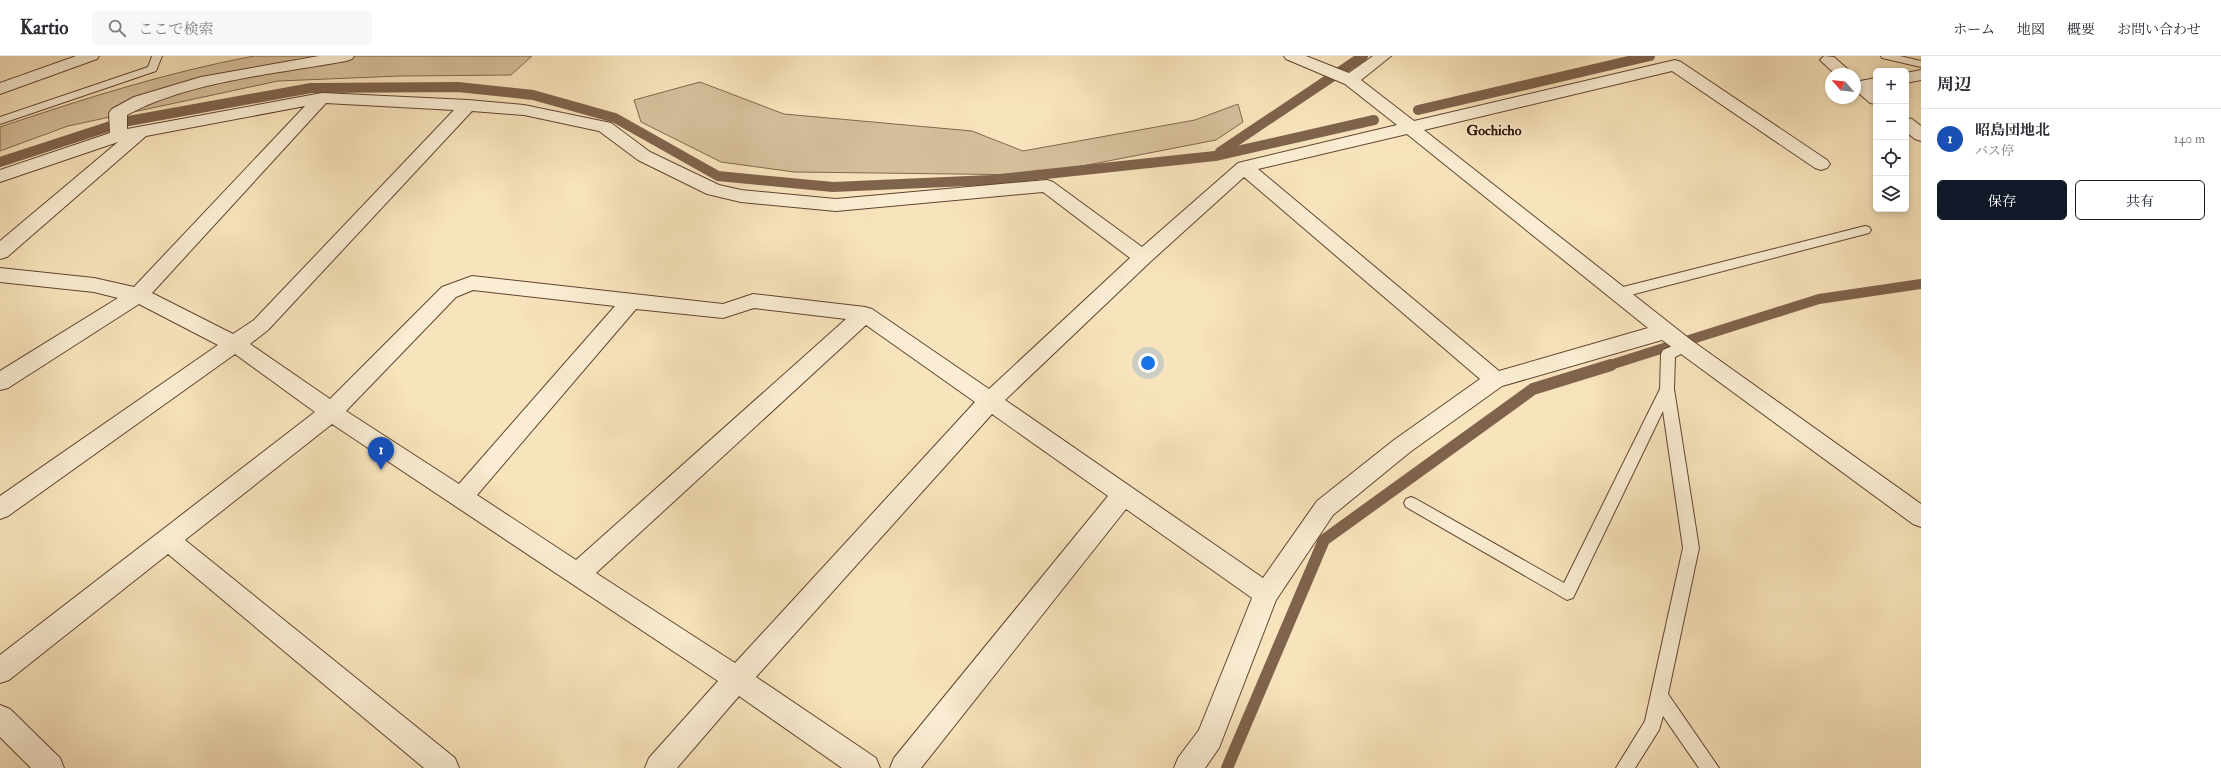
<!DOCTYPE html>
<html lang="ja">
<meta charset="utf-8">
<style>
:root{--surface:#fff;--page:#f7f7f7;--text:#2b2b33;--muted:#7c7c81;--line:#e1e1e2;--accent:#111827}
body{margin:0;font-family:"IM FELL Double Pica","Noto Serif JP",serif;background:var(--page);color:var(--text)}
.controls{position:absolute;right:12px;top:12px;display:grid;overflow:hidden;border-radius:6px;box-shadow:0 2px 6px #0003}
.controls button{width:36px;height:36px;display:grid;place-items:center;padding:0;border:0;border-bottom:1px solid var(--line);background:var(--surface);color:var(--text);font:20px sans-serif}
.compass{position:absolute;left:1825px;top:12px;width:36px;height:36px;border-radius:50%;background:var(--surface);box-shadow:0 2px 6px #0003;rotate:298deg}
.you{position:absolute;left:1148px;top:307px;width:14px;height:14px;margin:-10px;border:3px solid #fff;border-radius:50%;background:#1a73e8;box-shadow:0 0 0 6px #1a73e833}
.badge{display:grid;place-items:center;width:26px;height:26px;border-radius:50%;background:var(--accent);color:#fff;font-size:13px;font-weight:700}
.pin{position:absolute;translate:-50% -33px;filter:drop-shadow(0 1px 2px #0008)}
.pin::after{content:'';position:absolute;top:21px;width:14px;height:12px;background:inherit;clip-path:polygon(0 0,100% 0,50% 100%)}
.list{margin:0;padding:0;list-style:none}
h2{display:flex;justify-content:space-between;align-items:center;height:52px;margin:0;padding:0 16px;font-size:17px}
h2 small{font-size:13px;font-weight:400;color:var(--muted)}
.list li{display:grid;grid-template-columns:26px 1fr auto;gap:12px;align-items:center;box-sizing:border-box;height:60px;padding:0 16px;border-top:1px solid var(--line)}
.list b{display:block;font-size:15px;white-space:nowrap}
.list p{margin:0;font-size:13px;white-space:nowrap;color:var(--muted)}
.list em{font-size:13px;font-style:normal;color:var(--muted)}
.actions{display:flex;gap:8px;padding:12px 16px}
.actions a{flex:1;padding:9px 0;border:1px solid var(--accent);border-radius:6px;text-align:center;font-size:14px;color:var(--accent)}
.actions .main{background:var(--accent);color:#fff}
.icon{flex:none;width:22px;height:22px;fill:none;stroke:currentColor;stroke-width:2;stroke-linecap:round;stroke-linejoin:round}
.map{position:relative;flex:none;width:1921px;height:712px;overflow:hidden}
header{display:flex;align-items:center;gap:24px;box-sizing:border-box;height:56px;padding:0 20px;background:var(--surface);border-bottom:1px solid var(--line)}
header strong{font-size:19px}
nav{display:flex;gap:22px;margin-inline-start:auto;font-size:14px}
.search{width:280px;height:36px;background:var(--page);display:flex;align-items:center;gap:10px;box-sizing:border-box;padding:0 14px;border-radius:6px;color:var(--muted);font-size:15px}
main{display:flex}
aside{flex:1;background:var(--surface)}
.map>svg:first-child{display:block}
.green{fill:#d6c09c;stroke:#83674f}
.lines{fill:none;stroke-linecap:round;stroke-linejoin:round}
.stream-far1{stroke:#7f634c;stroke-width:10}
.stream{stroke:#7f634c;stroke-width:12}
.lane-casing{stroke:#624430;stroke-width:2}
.street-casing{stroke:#624430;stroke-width:2}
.lane{fill:#faedd3;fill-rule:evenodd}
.street{fill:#faedd3;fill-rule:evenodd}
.labels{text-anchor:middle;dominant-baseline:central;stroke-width:3.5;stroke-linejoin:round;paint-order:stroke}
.far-quarter-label{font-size:14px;font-weight:bold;fill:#300e02;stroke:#faedd3}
</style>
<header>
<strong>Kartio</strong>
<div class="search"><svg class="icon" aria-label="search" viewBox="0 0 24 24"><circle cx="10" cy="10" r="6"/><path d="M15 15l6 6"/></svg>ここで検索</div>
<nav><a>ホーム</a><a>地図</a><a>概要</a><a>お問い合わせ</a></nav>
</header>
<main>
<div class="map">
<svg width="1921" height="712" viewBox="0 0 1921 712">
<rect width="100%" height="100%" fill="#f8e4bc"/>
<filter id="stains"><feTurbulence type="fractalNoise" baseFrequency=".005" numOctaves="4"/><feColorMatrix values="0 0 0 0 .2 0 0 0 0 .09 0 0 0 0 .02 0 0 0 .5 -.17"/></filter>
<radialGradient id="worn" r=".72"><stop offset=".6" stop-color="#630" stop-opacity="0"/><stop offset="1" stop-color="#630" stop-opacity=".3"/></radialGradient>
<g class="green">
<path d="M254 0H532L511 19 400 20 278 25 68 70 0 95V71C83 43 168 16 254 0Z"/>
<polygon points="700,26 784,58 972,75 1023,95 1195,64 1238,48 1243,66 1216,84 1036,119 794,116 721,106 641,66 634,44"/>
</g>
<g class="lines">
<g class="stream-far1">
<polyline points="1418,54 1650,0"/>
<polyline points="1220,96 1363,0"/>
<polyline points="0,106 123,66 311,32 458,31 533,39 615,62 718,120 833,131 991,124 1215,100 1374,64"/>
<polyline points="1607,310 1819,243 1921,228"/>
</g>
<polyline class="stream" points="1227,712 1324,484 1533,333 1611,309"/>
<defs>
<g id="lane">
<polygon points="152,0 162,0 156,15 0,68 0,61 148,11"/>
<polygon points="1881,0 1900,0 1921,5 1921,11 1882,2"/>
<polygon points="1865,170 1869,171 1871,174 1869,177 1619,242 1613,237 1619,232"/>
<polygon points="1684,285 1689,286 1691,290 1689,294 1675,301 1674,333 1699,492 1668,638 1719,712 1699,712 1663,660 1659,674 1635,712 1616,712 1645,665 1683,492 1663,355 1573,542 1567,544 1406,451 1404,447 1406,443 1411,441 1416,443 1564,527 1660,333 1661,298 1663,294"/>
</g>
<g id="street">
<polygon points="76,0 99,0 97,3 0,38 0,27"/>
<path d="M319 0H354L352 3 346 5C276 18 189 25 127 59V73L322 37 468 44 524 49 611 67 650 96 719 129 741 134 836 143 1047 124 1053 126 1142 191 1238 107 1397 69 1345 28 1286 3 1284 0H1306L1349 17 1373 0H1391L1361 24 1414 65 1675 4 1681 6 1827 104 1830 108 1827 112 1821 114 1815 112 1672 15 1424 74 1691 284 1921 448V471L1913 468 1662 284 1502 330 1410 396 1333 459 1276 544 1219 692 1205 712H1174L1178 702 1199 674 1252 542 1126 453 921 712H890L894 702 1108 440 992 358 756 621 876 702 880 712H842L739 640 677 712H645L649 702 718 625 332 368 185 484 455 702 459 712H424L168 498 9 624 0 627V599L315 356 235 298 8 460 0 463V440L218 289 139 248 8 332 0 334V315L118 242 94 236 0 226V212L94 222 134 231 305 50 146 80 7 201 0 203V185L118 86 0 126V114L110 77 109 57 112 53 134 41 201 21ZM326 47 454 54 254 264 233 278 152 237ZM472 55 524 59 599 75 638 104 707 138 741 146 836 155 1043 136 1130 202 989 333 872 253 865 251 753 238 723 248 472 220 442 231 330 343 250 288 268 274ZM1407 78 1648 272 1499 315 1258 113ZM1244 121 1480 323 1394 384 1317 445 1263 522 1005 344 1150 206ZM473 234 615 250 459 428 346 355 456 241ZM754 252 846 263 576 504 477 439 636 253 723 262ZM866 269 975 346 735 607 596 517Z"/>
<polygon points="1824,0 1834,1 1853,18 1835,18 1820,4"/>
<polygon points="1921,14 1921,24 1906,27 1906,17"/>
<polygon points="1876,22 1876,32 1873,32 1876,35 1876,48 1870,47 1855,34 1855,26"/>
<polygon points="1906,62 1912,63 1921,70 1921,85 1915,83 1906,76"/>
<polygon points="0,649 10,653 60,702 64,712 31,712 0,681"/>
</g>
</defs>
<use href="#lane" class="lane-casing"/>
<use href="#street" class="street-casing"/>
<use href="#lane" class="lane"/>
<use href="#street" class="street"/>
</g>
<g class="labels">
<g class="far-quarter-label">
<text x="1494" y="74">Gochicho</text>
</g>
</g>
<rect width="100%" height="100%" filter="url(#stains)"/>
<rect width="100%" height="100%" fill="url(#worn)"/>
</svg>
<div class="controls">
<button>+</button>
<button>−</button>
<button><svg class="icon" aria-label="locate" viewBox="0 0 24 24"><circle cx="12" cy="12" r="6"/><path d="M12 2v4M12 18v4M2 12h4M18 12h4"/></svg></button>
<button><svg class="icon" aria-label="layers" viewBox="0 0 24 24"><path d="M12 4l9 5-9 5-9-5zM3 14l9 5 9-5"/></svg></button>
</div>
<svg class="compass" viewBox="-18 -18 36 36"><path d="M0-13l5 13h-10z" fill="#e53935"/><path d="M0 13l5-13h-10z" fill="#7c7c81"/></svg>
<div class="you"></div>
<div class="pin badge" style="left:381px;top:414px;background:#1a4fb4">1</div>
</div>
<aside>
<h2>周辺<small></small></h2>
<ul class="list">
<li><span class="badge" style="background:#1a4fb4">1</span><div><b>昭島団地北</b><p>バス停</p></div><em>140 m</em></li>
</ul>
<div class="actions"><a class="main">保存</a><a>共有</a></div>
</aside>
</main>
